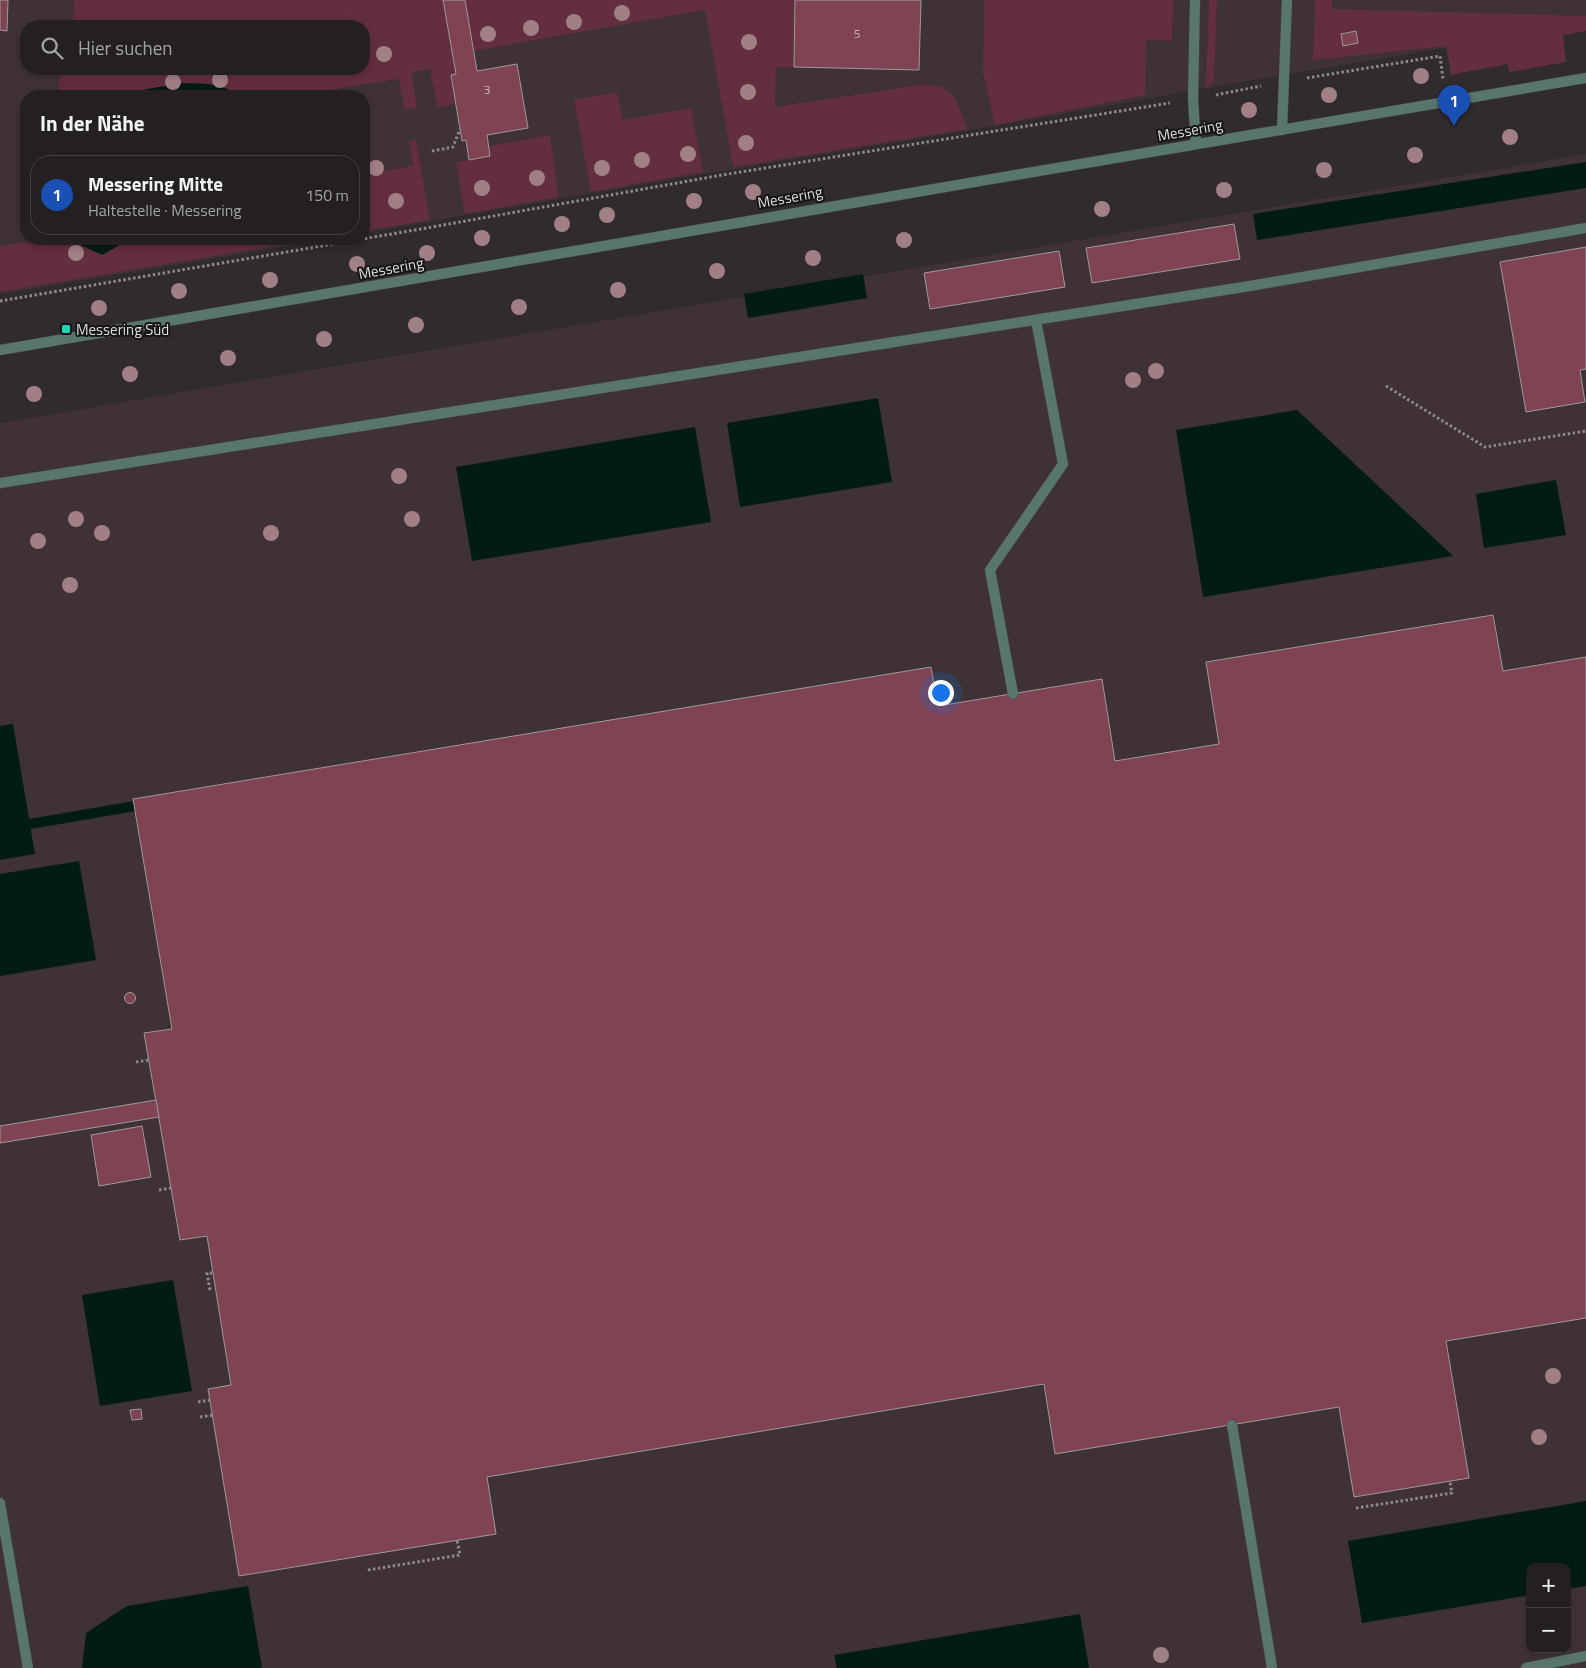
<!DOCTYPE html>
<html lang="de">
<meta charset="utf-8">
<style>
:root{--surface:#242021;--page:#302d2e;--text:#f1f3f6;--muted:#a3a3a5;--line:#413e3f;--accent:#1cd5b1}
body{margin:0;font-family:"Titillium Web",sans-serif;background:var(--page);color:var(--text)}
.controls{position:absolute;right:15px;bottom:15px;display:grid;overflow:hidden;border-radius:10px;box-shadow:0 2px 8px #0003}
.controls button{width:45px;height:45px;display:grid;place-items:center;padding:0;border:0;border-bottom:1px solid var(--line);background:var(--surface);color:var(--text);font:25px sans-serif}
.you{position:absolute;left:940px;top:692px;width:18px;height:18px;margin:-12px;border:4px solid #fff;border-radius:50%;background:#1a73e8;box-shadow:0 0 0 8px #1a73e833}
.badge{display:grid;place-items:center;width:32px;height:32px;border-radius:50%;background:var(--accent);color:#fff;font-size:16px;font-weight:700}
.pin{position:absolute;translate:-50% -41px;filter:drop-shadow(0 1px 2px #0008)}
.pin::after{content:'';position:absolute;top:26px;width:18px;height:15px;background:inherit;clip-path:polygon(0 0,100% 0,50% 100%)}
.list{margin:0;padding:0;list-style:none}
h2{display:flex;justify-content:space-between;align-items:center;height:65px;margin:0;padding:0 20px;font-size:21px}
h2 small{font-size:16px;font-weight:400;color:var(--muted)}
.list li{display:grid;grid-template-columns:32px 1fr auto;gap:15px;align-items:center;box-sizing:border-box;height:80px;margin:0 10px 10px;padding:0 10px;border:1px solid var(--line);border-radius:20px}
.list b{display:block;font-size:19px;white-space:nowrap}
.list p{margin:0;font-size:16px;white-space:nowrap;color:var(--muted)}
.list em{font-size:16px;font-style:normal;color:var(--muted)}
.icon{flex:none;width:28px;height:28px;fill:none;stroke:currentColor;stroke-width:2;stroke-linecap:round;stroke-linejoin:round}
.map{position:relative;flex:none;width:1586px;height:1668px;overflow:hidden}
.search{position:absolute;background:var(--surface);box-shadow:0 2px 8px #0003;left:20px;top:20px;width:350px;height:55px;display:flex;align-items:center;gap:12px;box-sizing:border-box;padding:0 18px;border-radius:20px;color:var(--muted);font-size:19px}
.panel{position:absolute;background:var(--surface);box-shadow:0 2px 8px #0003;left:20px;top:90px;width:350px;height:155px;border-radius:20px}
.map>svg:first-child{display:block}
.built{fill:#3e3235;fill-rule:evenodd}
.green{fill:#632e3d}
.water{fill:#031b15}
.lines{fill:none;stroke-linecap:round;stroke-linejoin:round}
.stream{stroke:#031b15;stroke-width:10}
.building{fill:#7f4354;stroke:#9f999a}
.service-casing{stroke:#4c4748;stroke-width:11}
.minor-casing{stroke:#4c4748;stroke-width:11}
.path{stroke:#8d898a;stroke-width:3;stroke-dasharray:2.5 2.5;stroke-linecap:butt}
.service{stroke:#58766d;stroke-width:10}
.minor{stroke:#58766d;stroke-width:10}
.tree{fill:#a17f86}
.poi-dot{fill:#1cd5b1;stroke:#171515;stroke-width:2}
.labels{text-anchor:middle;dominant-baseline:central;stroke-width:4;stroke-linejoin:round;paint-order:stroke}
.number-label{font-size:12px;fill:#c6b5b9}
.street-label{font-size:15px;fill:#dedbdb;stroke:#171515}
.poi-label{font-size:15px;fill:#dedbdb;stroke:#171515;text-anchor:start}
</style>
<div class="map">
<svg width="1586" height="1668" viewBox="0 0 1586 1668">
<rect width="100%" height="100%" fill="#302b2c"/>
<g class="built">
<path d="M0 0H1586V24L1213 87 995 126 703 174 364 233V96H26V239H330L0 294ZM26 26H364V69H26Z"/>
<path d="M1586 154V1668H0V423ZM1530 1567H1567V1649H1530Z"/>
</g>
<g class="green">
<path d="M74 0H443L456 74 451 75 456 104 437 107 430 69 412 72 417 108 404 110 399 79 292 96H237C211 68 143 93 110 96 93 98 76 96 59 96L60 73 71 70 72 69H364V26H73Z"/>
<polygon points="465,0 795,0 794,67 776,67 775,107 920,85 941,86 954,96 968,129 733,167 705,10 473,51"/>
<polygon points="984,0 1173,0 1172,41 1146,40 1145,95 995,125 983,72"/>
<polygon points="1209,0 1217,0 1214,80 1206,88"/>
<polygon points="1315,0 1332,0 1332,9 1586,16 1586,31 1563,35 1566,62 1510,72 1507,64 1451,75 1446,46 1313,60"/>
<polygon points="617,92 623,120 691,108 703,172 591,192 574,100"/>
<polygon points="550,135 559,197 465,214 456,162 490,156 489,146"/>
<polygon points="416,140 430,220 364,231 364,174 413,166 409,141"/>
<polygon points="46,239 81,239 81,246 102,255 130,239 316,239 0,292 0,246"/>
</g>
<g class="water">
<path d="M182 83C200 84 224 82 237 96H109Z"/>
<polygon points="1586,162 1586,188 1257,240 1253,214"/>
<polygon points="81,239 130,239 102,255 81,245"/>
<polygon points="863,274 867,298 748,318 744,294"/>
<polygon points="878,398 892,482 740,507 727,423"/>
<polygon points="1297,410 1453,556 1203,597 1176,430"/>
<polygon points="695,427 711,522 472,561 456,467"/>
<polygon points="1556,480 1566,535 1484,548 1476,494"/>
<polygon points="13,724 35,854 0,860 0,726"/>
<polygon points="79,861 96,960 0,976 0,874"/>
<polygon points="173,1280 192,1391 100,1406 82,1295"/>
<polygon points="1586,1501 1586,1586 1567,1589 1567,1567 1530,1567 1530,1595 1362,1623 1348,1541"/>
<polygon points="248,1586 262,1668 82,1668 86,1633 127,1606"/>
<polygon points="1080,1614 1089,1668 837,1668 834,1655"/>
</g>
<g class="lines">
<polyline class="stream" points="30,824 135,806"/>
</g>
<g class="building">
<polygon points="0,0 8,0 7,31 0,30"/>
<polygon points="443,0 465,0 477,71 517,64 528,128 487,135 490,156 469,160 466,140 462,141 451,75 456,74"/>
<polygon points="795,0 921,0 919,70 794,67"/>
<polygon points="1356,31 1358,43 1343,46 1341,34"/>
<polygon points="1234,224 1240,259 1092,283 1086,248"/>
<polygon points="1586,247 1586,369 1580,370 1585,402 1526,412 1500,262"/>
<polygon points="1059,251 1065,287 930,309 924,273"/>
<polygon points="1493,615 1503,671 1586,657 1586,1318 1446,1341 1469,1478 1354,1497 1339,1407 1055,1454 1044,1384 487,1477 496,1534 239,1576 208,1389 231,1385 207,1236 180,1240 144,1033 172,1029 133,799 931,667 938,706 1102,679 1115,761 1219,744 1206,662"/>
<circle cx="130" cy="998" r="5.5"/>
<polygon points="156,1100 159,1117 0,1143 0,1126"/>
<polygon points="142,1126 151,1177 99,1186 91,1135"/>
<polygon points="141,1409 142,1419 132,1420 130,1410"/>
</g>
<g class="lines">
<defs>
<g id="service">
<polyline points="1195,0 1193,99 1196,144"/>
<polyline points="1282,130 1287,0"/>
<polyline points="0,483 1250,286 1586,228"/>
<polyline points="1013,694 990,570 1063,464 1036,320"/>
<polyline points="1232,1425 1272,1668"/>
<polyline points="0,1503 28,1668"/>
<polyline points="1526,1668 1586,1656"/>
</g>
<path id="minor" d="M0 350C529 259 1057 167 1586 78"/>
</defs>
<use href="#service" class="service-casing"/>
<use href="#minor" class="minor-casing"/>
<g class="path">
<polyline points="1307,78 1440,56 1443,79"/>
<polyline points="1216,95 1261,86"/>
<polyline points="432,151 453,147 460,129"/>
<polyline points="0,301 421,229 722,175 1170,103"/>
<polyline points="1386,386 1485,447 1586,431"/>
<polyline points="136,1062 149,1060"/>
<polyline points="159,1190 171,1188"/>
<polyline points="210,1290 207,1273 213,1273"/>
<polyline points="198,1402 210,1400"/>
<polyline points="200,1417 213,1415"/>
<polyline points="1356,1508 1452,1493 1450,1482"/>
<polyline points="368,1570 460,1555 457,1540"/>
</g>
<use href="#service" class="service"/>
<use href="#minor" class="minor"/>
</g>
<g class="tree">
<circle cx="622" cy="13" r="8"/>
<circle cx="574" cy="22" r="8"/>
<circle cx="531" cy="28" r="8"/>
<circle cx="488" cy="34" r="8"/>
<circle cx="749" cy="42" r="8"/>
<circle cx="384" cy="54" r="8"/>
<circle cx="1421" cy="76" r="8"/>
<circle cx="220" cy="80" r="8"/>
<circle cx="173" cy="82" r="8"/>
<circle cx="748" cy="92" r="8"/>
<circle cx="1329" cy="95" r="8"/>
<circle cx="1249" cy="110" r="8"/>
<circle cx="1510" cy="137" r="8"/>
<circle cx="746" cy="143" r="8"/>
<circle cx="688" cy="154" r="8"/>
<circle cx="1415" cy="155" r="8"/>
<circle cx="642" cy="160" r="8"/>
<circle cx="376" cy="168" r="8"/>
<circle cx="602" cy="168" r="8"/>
<circle cx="1324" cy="170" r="8"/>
<circle cx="537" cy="178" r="8"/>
<circle cx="482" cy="188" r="8"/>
<circle cx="1224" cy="190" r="8"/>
<circle cx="753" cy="192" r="8"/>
<circle cx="396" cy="201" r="8"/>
<circle cx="694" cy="201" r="8"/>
<circle cx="1102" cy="209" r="8"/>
<circle cx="607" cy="215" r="8"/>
<circle cx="562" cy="224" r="8"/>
<circle cx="482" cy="238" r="8"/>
<circle cx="904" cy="240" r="8"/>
<circle cx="76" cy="253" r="8"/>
<circle cx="427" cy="253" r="8"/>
<circle cx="813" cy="258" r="8"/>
<circle cx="357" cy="264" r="8"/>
<circle cx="717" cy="271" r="8"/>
<circle cx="270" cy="280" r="8"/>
<circle cx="618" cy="290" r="8"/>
<circle cx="179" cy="291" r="8"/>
<circle cx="519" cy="307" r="8"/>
<circle cx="99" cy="308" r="8"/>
<circle cx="416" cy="325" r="8"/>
<circle cx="324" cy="339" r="8"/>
<circle cx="228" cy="358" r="8"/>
<circle cx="1156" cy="371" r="8"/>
<circle cx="130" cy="374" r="8"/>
<circle cx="1133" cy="380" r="8"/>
<circle cx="34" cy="394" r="8"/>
<circle cx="399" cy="476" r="8"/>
<circle cx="76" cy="519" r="8"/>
<circle cx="412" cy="519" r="8"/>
<circle cx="102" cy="533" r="8"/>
<circle cx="271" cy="533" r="8"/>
<circle cx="38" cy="541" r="8"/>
<circle cx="70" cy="585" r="8"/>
<circle cx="1553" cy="1376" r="8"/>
<circle cx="1539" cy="1437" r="8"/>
<circle cx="1161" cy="1655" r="8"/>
</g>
<rect class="poi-dot" x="61" y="324" width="10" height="10" rx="2.5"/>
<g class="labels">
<g class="number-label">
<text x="857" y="33">5</text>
<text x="487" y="89">3</text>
</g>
<g class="street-label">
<text transform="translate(1190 130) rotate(-10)">Messering</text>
<text transform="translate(790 197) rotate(-10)">Messering</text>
<text transform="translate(391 268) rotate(-10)">Messering</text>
</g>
<g class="poi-label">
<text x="76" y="329">Messering Süd</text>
</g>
</g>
</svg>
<div class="controls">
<button>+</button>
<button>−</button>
</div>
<div class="you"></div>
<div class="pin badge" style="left:1454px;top:126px;background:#1a4fb4">1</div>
<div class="search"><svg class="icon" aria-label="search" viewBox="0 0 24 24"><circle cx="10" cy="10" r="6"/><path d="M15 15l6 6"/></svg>Hier suchen</div>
<section class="panel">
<h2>In der Nähe<small></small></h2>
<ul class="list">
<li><span class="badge" style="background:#1a4fb4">1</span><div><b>Messering Mitte</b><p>Haltestelle · Messering</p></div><em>150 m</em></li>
</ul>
</section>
</div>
